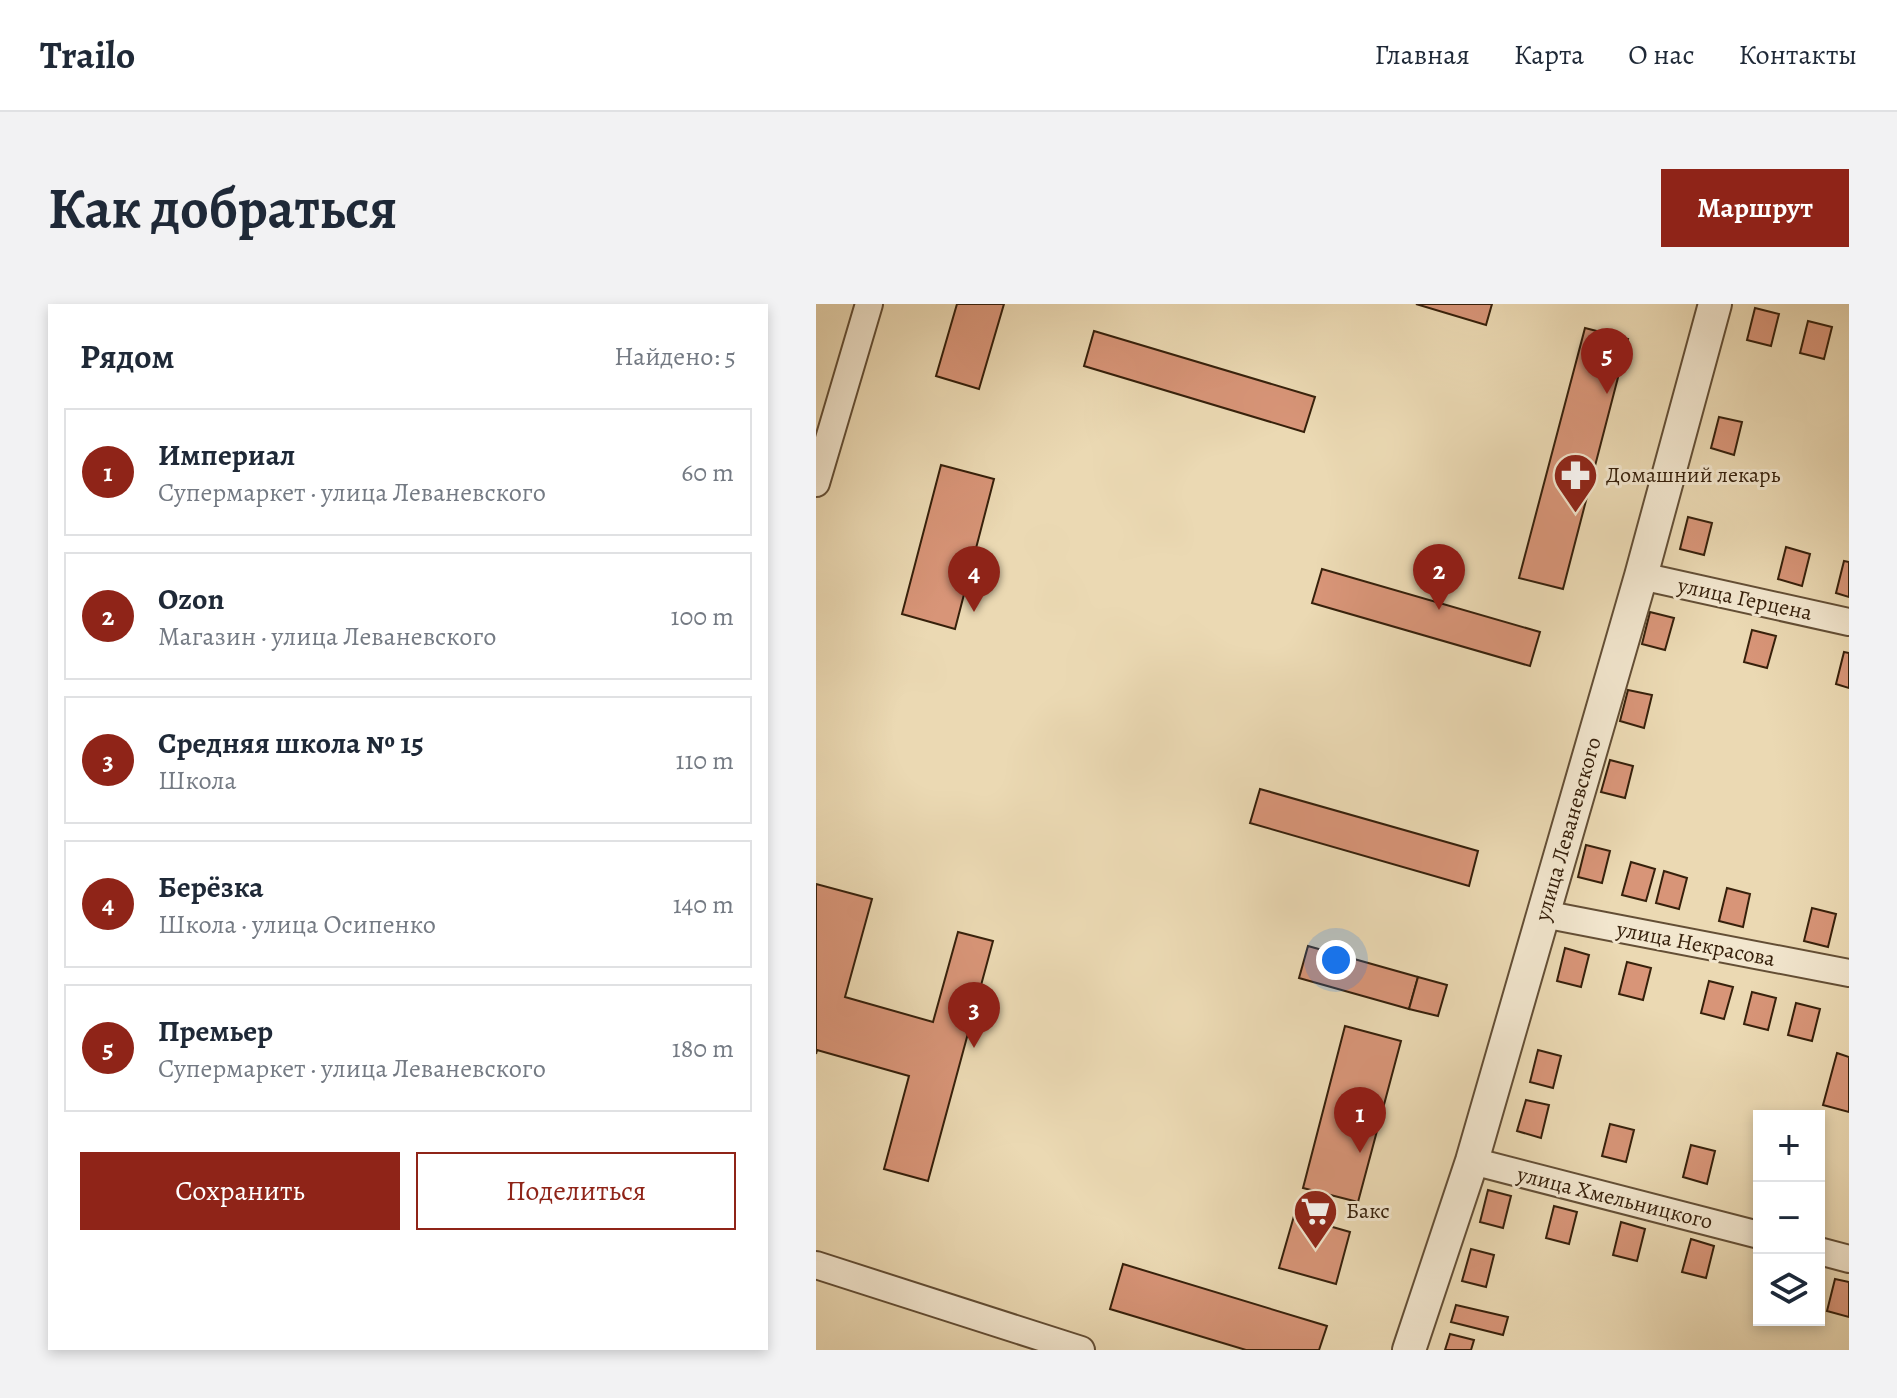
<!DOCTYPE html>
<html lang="ru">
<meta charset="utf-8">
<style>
:root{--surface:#fff;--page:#f2f2f3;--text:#1f2937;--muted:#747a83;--line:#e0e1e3;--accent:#8f2418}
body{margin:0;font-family:Alegreya,serif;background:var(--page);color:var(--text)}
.controls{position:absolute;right:24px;bottom:24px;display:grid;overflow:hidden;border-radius:0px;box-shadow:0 4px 12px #0003}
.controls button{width:72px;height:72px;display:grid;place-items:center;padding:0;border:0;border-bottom:2px solid var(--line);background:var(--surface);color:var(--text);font:40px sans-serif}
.you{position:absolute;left:520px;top:656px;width:28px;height:28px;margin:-20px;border:6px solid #fff;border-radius:50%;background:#1a73e8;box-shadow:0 0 0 12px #1a73e833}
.badge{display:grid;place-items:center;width:52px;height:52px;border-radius:50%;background:var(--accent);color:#fff;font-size:26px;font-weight:700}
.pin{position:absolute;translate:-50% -66px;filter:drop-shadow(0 2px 4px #0008)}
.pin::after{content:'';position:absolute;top:42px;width:28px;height:24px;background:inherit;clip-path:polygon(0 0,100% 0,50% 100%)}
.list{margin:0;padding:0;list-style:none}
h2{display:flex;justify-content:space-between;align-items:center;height:104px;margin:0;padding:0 32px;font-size:34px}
h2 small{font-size:26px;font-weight:400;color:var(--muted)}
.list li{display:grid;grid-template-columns:52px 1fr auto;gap:24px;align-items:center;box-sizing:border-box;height:128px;margin:0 16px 16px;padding:0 16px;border:2px solid var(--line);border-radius:0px}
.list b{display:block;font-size:30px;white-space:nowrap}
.list p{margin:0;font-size:26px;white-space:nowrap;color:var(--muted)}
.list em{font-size:26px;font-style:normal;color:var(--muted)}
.actions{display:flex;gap:16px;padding:24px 32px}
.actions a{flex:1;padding:18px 0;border:2px solid var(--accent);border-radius:0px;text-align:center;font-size:28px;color:var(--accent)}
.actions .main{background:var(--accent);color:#fff}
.icon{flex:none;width:44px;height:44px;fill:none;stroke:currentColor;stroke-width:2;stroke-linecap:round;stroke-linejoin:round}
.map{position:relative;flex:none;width:1033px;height:1046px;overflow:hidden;border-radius:0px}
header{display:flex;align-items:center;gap:48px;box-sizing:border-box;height:112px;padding:0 40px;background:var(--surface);border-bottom:2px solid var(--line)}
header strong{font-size:38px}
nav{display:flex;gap:44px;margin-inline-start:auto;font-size:28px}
.intro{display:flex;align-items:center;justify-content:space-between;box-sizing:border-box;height:192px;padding:0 48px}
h1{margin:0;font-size:56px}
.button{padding:20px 36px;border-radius:0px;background:var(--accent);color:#fff;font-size:28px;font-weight:700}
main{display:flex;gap:48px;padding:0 48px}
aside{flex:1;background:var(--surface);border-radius:0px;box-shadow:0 4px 12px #0003}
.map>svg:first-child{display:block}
.building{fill:#d89578;stroke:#36200b;stroke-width:2}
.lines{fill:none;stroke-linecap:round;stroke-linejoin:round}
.minor-casing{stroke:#634e35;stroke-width:30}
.tertiary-casing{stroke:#634e35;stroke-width:36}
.minor{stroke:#f2e6ce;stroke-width:26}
.tertiary{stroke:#f2e6ce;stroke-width:32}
.labels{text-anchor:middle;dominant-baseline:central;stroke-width:6;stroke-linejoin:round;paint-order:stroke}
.poi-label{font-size:22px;fill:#36200b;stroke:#f2e6ce;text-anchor:start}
.street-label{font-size:22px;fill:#36200b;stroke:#f2e6ce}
</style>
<header>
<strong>Trailo</strong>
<nav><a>Главная</a><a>Карта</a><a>О нас</a><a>Контакты</a></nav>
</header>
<div class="intro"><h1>Как добраться</h1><a class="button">Маршрут</a></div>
<main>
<aside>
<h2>Рядом<small>Найдено: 5</small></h2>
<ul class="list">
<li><span class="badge">1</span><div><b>Империал</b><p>Супермаркет · улица Леваневского</p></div><em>60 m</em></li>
<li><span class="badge">2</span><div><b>Ozon</b><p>Магазин · улица Леваневского</p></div><em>100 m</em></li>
<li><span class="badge">3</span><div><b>Средняя школа № 15</b><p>Школа</p></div><em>110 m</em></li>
<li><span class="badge">4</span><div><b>Берёзка</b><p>Школа · улица Осипенко</p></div><em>140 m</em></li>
<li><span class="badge">5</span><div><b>Премьер</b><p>Супермаркет · улица Леваневского</p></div><em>180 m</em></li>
</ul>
<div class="actions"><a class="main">Сохранить</a><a>Поделиться</a></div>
</aside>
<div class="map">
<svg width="1033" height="1046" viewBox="0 0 1033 1046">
<rect width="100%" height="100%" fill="#ebd9b3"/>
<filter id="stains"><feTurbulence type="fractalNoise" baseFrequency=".0025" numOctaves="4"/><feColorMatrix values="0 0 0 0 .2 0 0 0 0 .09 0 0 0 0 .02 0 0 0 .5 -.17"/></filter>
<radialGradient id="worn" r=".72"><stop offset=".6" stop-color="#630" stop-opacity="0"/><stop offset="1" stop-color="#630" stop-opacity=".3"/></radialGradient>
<g class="building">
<polygon points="141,0 188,0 163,85 120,72"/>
<polygon points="600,0 676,0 670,21"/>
<polygon points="939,4 963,10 955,42 931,36"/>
<polygon points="992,17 1016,23 1008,55 984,49"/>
<polygon points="769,24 812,35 747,285 703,274"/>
<polygon points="278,27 499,93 488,128 268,62"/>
<polygon points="903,113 926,118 918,151 895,144"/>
<polygon points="125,161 178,175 139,325 86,310"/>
<polygon points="872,213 896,219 888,251 864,245"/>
<polygon points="970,243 994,250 986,282 962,275"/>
<polygon points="1028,257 1033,258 1033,293 1020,289"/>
<polygon points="506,265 724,328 714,362 496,299"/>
<polygon points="834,308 858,314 849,346 826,340"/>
<polygon points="936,326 960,332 951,364 928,358"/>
<polygon points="1028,348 1033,349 1033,384 1020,380"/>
<polygon points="812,386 836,391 828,424 804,417"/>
<polygon points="794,456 817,462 809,494 785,488"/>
<polygon points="444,485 662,547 653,582 434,519"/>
<polygon points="770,541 794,547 786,579 762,573"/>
<polygon points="815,558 839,565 830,597 806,591"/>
<polygon points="848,567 871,574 863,605 840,599"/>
<polygon points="0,580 56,595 29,693 117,718 142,628 177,637 112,877 68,865 93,772 1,746 0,750"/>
<polygon points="911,584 934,590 927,623 903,617"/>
<polygon points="996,604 1020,610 1012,643 988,637"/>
<polygon points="492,642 602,673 593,705 483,674"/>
<polygon points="749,644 773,651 765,683 741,677"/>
<polygon points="811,658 835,664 827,696 803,690"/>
<polygon points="602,673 631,681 622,712 593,705"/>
<polygon points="893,677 917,683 908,715 885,709"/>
<polygon points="936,688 960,694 952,726 928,720"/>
<polygon points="980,699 1004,705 996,737 972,731"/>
<polygon points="529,722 585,737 542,898 487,884"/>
<polygon points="722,746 745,752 737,784 714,778"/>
<polygon points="1021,749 1033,753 1033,808 1007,801"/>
<polygon points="710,796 733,801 725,834 701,827"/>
<polygon points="794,820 818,826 810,858 786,852"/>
<polygon points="875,841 899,847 891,880 867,873"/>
<polygon points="672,886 695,892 687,924 664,918"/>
<polygon points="738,902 761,908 753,940 730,934"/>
<polygon points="478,912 534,928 520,980 463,964"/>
<polygon points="805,918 829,925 821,957 797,951"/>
<polygon points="875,935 898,942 890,974 866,968"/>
<polygon points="655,945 678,951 670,983 646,977"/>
<polygon points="307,960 511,1022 503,1046 430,1046 294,1005"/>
<polygon points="1019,975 1033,978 1033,1013 1011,1007"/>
<polygon points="640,1001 692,1013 687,1031 635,1018"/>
<polygon points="634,1030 658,1036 655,1046 629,1046"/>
</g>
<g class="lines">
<defs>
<g id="minor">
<polyline points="0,179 53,0"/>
<polyline points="825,272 1033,318"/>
<polyline points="727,610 1033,669"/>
<polyline points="656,857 943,931"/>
<polyline points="1003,947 1033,955"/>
<polyline points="0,961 265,1046"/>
</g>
<polyline id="tertiary" points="593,1046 656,857 825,272 899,0"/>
</defs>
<use href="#minor" class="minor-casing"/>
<use href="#tertiary" class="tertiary-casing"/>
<use href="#minor" class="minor"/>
<use href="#tertiary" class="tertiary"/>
</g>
<defs>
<symbol id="pharmacy-pin" viewBox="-11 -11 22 30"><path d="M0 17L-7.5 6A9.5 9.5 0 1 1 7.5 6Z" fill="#8f2418" stroke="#f2e6ce"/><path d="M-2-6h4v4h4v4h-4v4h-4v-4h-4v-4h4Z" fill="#fff"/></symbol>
<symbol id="supermarket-pin" viewBox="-11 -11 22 30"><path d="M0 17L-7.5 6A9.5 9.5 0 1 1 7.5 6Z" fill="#8f2418" stroke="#f2e6ce"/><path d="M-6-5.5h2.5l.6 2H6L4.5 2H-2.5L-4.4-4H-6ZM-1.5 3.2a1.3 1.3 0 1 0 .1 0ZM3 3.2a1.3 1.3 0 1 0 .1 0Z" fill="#fff"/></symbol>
</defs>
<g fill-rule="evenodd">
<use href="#pharmacy-pin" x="734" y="146" width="51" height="69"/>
<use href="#supermarket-pin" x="474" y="882" width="51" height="69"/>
</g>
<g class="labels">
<g class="poi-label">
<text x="790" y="171">Домашний лекарь</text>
<text x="530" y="907">Бакс</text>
</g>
<g class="street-label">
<text transform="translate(929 295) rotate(12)">улица Герцена</text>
<text transform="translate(752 525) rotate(-74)">улица Леваневского</text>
<text transform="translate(880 640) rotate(11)">улица Некрасова</text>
<text transform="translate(799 894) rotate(14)">улица Хмельницкого</text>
</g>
</g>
<rect width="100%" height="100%" filter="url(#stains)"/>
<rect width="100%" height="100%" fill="url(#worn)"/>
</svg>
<div class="controls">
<button>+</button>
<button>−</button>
<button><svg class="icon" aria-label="layers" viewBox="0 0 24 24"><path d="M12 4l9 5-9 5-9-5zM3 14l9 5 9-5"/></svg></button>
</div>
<div class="you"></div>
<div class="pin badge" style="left:544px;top:849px">1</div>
<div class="pin badge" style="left:623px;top:306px">2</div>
<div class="pin badge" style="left:158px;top:744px">3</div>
<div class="pin badge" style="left:158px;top:308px">4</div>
<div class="pin badge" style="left:791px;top:90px">5</div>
</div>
</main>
